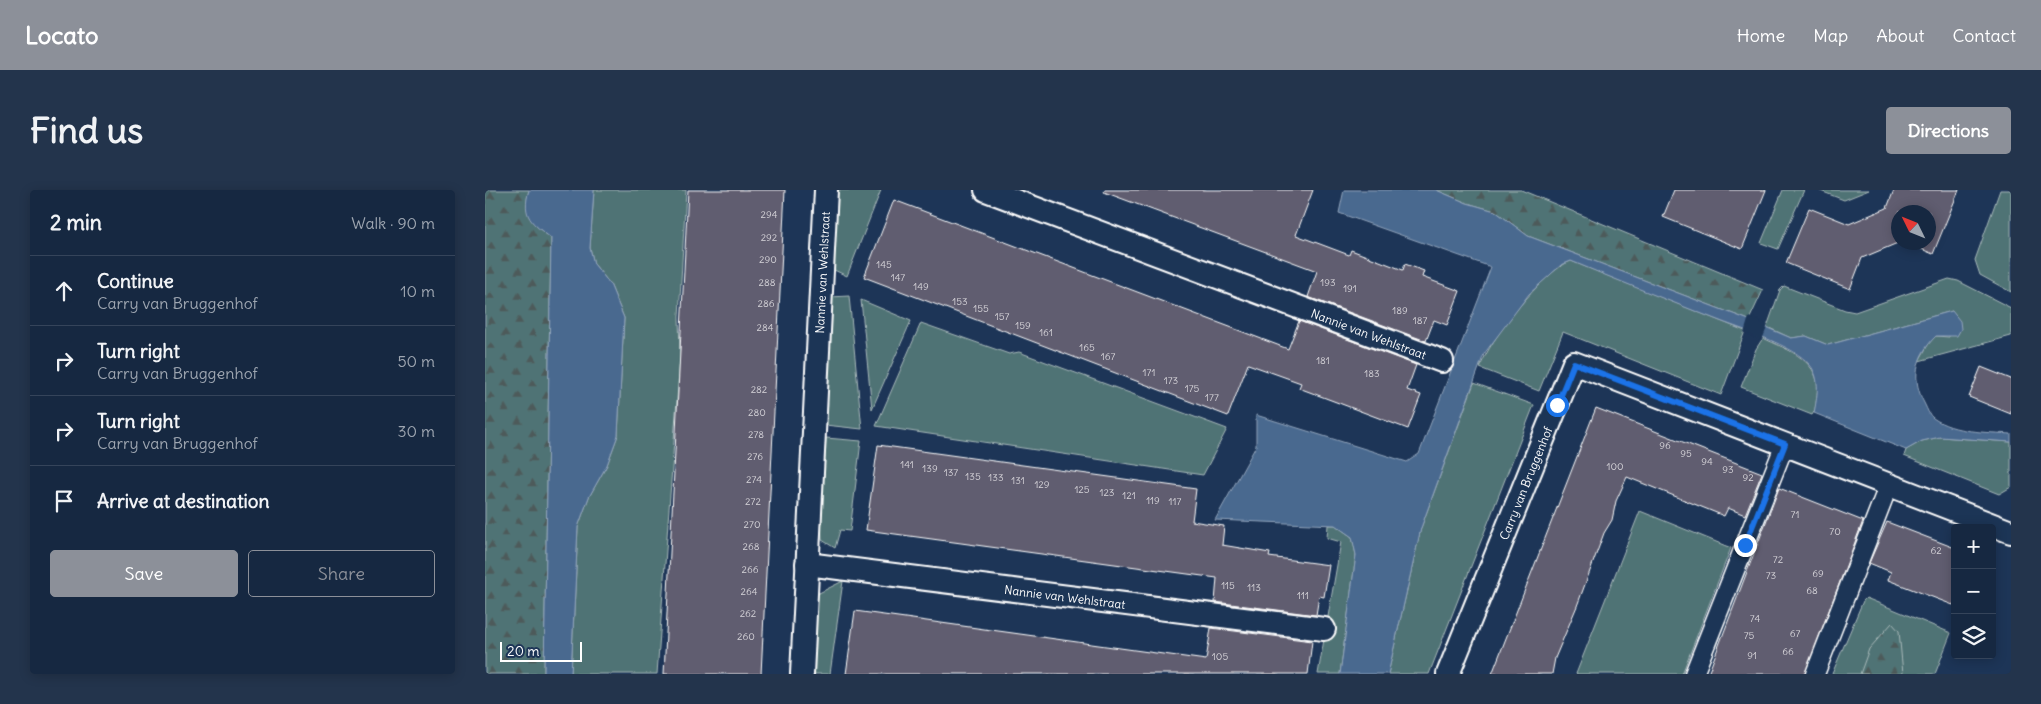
<!DOCTYPE html>
<meta charset="utf-8">
<style>
:root{--surface:#162841;--page:#23344c;--text:#f1f3f6;--muted:#9ea6b1;--line:#35445a;--accent:#8c9099}
body{margin:0;font-family:Delius,sans-serif;background:var(--page);color:var(--text)}
.controls{position:absolute;right:15px;bottom:15px;display:grid;overflow:hidden;border-radius:5px;box-shadow:0 2px 12px #0003}
.controls button{width:45px;height:45px;display:grid;place-items:center;padding:0;border:0;border-bottom:1px solid var(--line);background:var(--surface);color:var(--text);font:25px sans-serif}
.compass{position:absolute;left:1406px;top:15px;width:45px;height:45px;border-radius:50%;background:var(--surface);box-shadow:0 2px 12px #0003;rotate:313deg}
.scale{position:absolute;left:15px;bottom:12px;width:82px;box-sizing:border-box;padding-left:5px;border:2px solid #fff;border-top:0;font-size:14px;line-height:18px;white-space:nowrap;color:#fff;-webkit-text-stroke:4px #1d3557;paint-order:stroke}
.stop{position:absolute;width:15px;height:15px;margin:-11px;border:4px solid #1a73e8;border-radius:50%;background:#fff}
.stop.end{background:#1a73e8;border-color:#fff;box-shadow:0 1px 5px #0008}
.list{margin:0;padding:0;list-style:none}
h2{display:flex;justify-content:space-between;align-items:center;height:65px;margin:0;padding:0 20px;font-size:21px}
h2 small{font-size:16px;font-weight:400;color:var(--muted)}
.list li{display:grid;grid-template-columns:32px 1fr auto;gap:15px;align-items:center;box-sizing:border-box;height:70px;padding:0 20px;border-top:1px solid var(--line)}
.list b{display:block;font-size:19px;white-space:nowrap}
.list p{margin:0;font-size:16px;white-space:nowrap;color:var(--muted)}
.list em{font-size:16px;font-style:normal;color:var(--muted)}
.actions{display:flex;gap:10px;padding:15px 20px}
.actions a{flex:1;padding:11px 0;border:1px solid var(--accent);border-radius:5px;text-align:center;font-size:18px;color:var(--accent)}
.actions .main{background:var(--accent);color:#fff}
.icon{flex:none;width:28px;height:28px;fill:none;stroke:currentColor;stroke-width:2;stroke-linecap:round;stroke-linejoin:round}
.map{position:relative;flex:none;width:1526px;height:484px;overflow:hidden;border-radius:5px}
header{display:flex;align-items:center;gap:30px;box-sizing:border-box;height:70px;padding:0 25px;background:var(--accent);color:#fff}
header strong{font-size:24px}
nav{display:flex;gap:28px;margin-inline-start:auto;font-size:18px}
.intro{display:flex;align-items:center;justify-content:space-between;box-sizing:border-box;height:120px;padding:0 30px}
h1{margin:0;font-size:35px}
.button{padding:12px 22px;border-radius:5px;background:var(--accent);color:#fff;font-size:18px;font-weight:700}
main{display:flex;gap:30px;padding:0 30px}
aside{flex:1;background:var(--surface);border-radius:5px;box-shadow:0 2px 12px #0003}
.map>svg:first-child{display:block}
.grass{fill:#507374;stroke:#a8b9ba}
.forest{fill:url(#forest-firs);stroke:#a8b9ba}
.water{fill:#49698f;stroke:#92a5bc}
.pier{fill:#1d3557}
.building{fill:#615d6f;stroke:#fff}
.lines{fill:none;stroke-linecap:round;stroke-linejoin:round}
.pedestrian-casing{stroke:#fff;stroke-width:21}
.minor-casing{stroke:#fff;stroke-width:26}
.pedestrian{stroke:#1d3557;stroke-width:18}
.minor{stroke:#1d3557;stroke-width:22}
.route{stroke:#1a73e8;stroke-width:6}
.labels{text-anchor:middle;dominant-baseline:central;stroke-width:4.5;stroke-linejoin:round;paint-order:stroke}
.number-label{font-size:10px;fill:#d8d6db}
.street-label{font-size:12px;fill:#fff;stroke:#1d3557}
</style>
<header>
<strong>Locato</strong>
<nav><a>Home</a><a>Map</a><a>About</a><a>Contact</a></nav>
</header>
<div class="intro"><h1>Find us</h1><a class="button">Directions</a></div>
<main>
<aside>
<h2>2 min<small>Walk · 90 m</small></h2>
<ul class="list">
<li><svg class="icon" aria-label="ahead" viewBox="0 0 24 24"><path d="M12 20V5M6 11l6-6 6 6"/></svg><div><b>Continue</b><p>Carry van Bruggenhof</p></div><em>10 m</em></li>
<li><svg class="icon" aria-label="right" viewBox="0 0 24 24"><path d="M7 20v-9h11M14 6l5 5-5 5"/></svg><div><b>Turn right</b><p>Carry van Bruggenhof</p></div><em>50 m</em></li>
<li><svg class="icon" aria-label="right" viewBox="0 0 24 24"><path d="M7 20v-9h11M14 6l5 5-5 5"/></svg><div><b>Turn right</b><p>Carry van Bruggenhof</p></div><em>30 m</em></li>
<li><svg class="icon" aria-label="arrive" viewBox="0 0 24 24"><path d="M6 21V4h12l-3 4 3 4H6"/></svg><div><b>Arrive at destination</b></div></li>
</ul>
<div class="actions"><a class="main">Save</a><a>Share</a></div>
</aside>
<div class="map">
<svg width="1526" height="484" viewBox="0 0 1526 484">
<defs>
<pattern id="forest-firs" width="22" height="20" patternUnits="userSpaceOnUse" patternTransform="scale(1.25)"><rect width="22" height="20" fill="#507374"/><path d="M5 1l3.5 6h-7zM16 11l3.5 6h-7z" fill="#4d5a5a"/></pattern>
</defs>
<rect width="100%" height="100%" fill="#1d3557"/>
<filter id="ink" filterUnits="userSpaceOnUse"><feTurbulence type="fractalNoise" baseFrequency=".02" numOctaves="2"/><feDisplacementMap in="SourceGraphic" scale="10" xChannelSelector="R" yChannelSelector="G"/><feConvolveMatrix kernelMatrix="1 2 1 2 8 2 1 2 1" color-interpolation-filters="sRGB"/></filter>
<g filter="url(#ink)">
<g class="grass">
<polygon points="109,0 201,0 194,127 195,168 172,484 86,484 93,337 104,307 122,275 133,245 139,128 125,94 109,74 105,58"/>
<polygon points="351,0 396,0 362,86 347,79"/>
<polygon points="1298,0 1319,0 1293,59 1276,53"/>
<polygon points="1333,0 1384,0 1359,10"/>
<polygon points="1515,0 1526,0 1526,102 1495,85 1490,70"/>
<path d="M1086 71 1260 141 1236 205 1078 142 1054 201 995 178C1003 151 1059 80 1086 71Z"/>
<polygon points="1464,89 1473,91 1526,118 1526,146 1434,171 1444,153 1451,146 1464,147 1467,121 1343,155 1321,146 1306,148 1282,137 1295,100 1299,96 1360,120 1370,122"/>
<polygon points="364,106 377,239 340,235 345,107"/>
<polygon points="376,110 426,131 387,219"/>
<polygon points="436,133 524,164 534,162 742,239 718,285 391,236"/>
<path d="M1278 148C1303 160 1338 171 1332 206 1331 212 1331 220 1327 225L1256 197 1271 159Z"/>
<polygon points="989,193 1049,215 944,484 903,484 936,338"/>
<polygon points="1455,247 1526,252 1526,297 1514,304 1419,266 1421,260 1437,251"/>
<polygon points="341,248 376,251 365,341 355,340 350,358 337,350 336,322"/>
<polygon points="1155,321 1246,358 1197,484 1091,484"/>
<polygon points="843,335 850,335 867,347 871,365 855,484 833,484 856,352 842,348"/>
<polygon points="358,391 345,484 328,484 328,422 334,403"/>
<polygon points="1381,408 1466,443 1450,484 1347,484 1378,411"/>
</g>
<g class="forest">
<path d="M0 0H44C37 25 47 34 66 48L59 484H0Z"/>
<polygon points="951,0 1036,0 1278,100 1264,130 1043,46 1010,21 982,13"/>
<polygon points="1407,433 1414,441 1418,484 1375,484 1384,459"/>
</g>
<g class="water">
<path d="M44 0H109L105 58 109 74 125 94 139 128 133 245 122 275 104 307 93 337 86 484H59L66 48C47 33 36 27 44 0Z"/>
<path d="M859 0H951L982 13 1010 21 1043 46 1264 130 1306 148 1321 146 1343 155 1467 121 1475 131 1476 139 1472 146H1451C1430 167 1426 189 1440 215 1442 219 1444 225 1448 228 1469 243 1501 242 1526 244V252L1455 247 1437 251 1421 260 1329 223C1332 207 1336 189 1325 175 1309 155 1255 139 1230 129 1182 110 1134 91 1086 71L1076 75 1044 104 999 164 936 338 903 484H855L871 365 867 347 850 335 730 330 771 256V225L922 272 934 264 1006 77 854 23Z"/>
</g>
<polygon class="pier" points="1264,127 1283,135 1277,150 1259,143"/>
<g class="building">
<polygon points="203,0 300,0 276,484 179,484"/>
<polygon points="620,0 828,0 811,45 864,65 866,60 918,80 920,74 939,81 937,87 975,101 962,135 949,130 941,151 823,107 832,81 619,2"/>
<polygon points="1189,0 1281,0 1257,59 1178,27"/>
<polygon points="1409,0 1474,0 1448,64 1420,52 1444,52 1444,22 1414,22 1415,52 1377,68 1365,99 1301,73 1324,18 1364,34 1402,18"/>
<polygon points="409,10 803,159 814,131 931,175 922,200 936,205 923,239 814,198 816,193 763,174 743,226 379,87"/>
<polygon points="1496,177 1526,189 1526,224 1484,207"/>
<polygon points="1111,218 1277,283 1260,325 1243,318 1239,326 1142,287 1131,311 1127,330 1119,343 1092,416 1070,468 1067,484 1007,484"/>
<polygon points="393,255 711,299 707,331 739,336 737,355 785,363 784,367 844,375 839,407 834,406 831,425 730,412 732,388 381,340"/>
<polygon points="1294,298 1378,331 1320,484 1223,484"/>
<polygon points="1402,332 1470,358 1470,412 1468,415 1403,390 1406,382 1384,373"/>
<polygon points="370,421 721,470 726,438 827,451 823,484 361,484"/>
</g>
<g class="lines">
<defs>
<g id="pedestrian">
<polyline points="1209,484 1300,254"/>
<polyline points="1330,484 1404,294"/>
</g>
<g id="minor">
<path id="s1" d="M501 0 957 171"/>
<path id="s2" d="M322 374 839 439"/>
<path id="s3" d="M317 484 341 0"/>
<path id="s4" d="M963 484 1089 173 1526 342"/>
</g>
</defs>
<use href="#pedestrian" class="pedestrian-casing"/>
<use href="#minor" class="minor-casing"/>
<use href="#pedestrian" class="pedestrian"/>
<use href="#minor" class="minor"/>
</g>
</g>
<g class="lines" filter="url(#ink)">
<polyline class="route" points="1072,215 1089,173 1300,254 1260,355"/>
</g>
<g class="labels">
<g class="number-label">
<text x="284" y="24">294</text>
<text x="284" y="47">292</text>
<text x="283" y="69">290</text>
<text x="399" y="74">145</text>
<text x="413" y="87">147</text>
<text x="282" y="92">288</text>
<text x="843" y="92">193</text>
<text x="436" y="96">149</text>
<text x="865" y="98">191</text>
<text x="475" y="111">153</text>
<text x="281" y="113">286</text>
<text x="496" y="118">155</text>
<text x="915" y="120">189</text>
<text x="517" y="126">157</text>
<text x="935" y="130">187</text>
<text x="538" y="135">159</text>
<text x="280" y="137">284</text>
<text x="561" y="142">161</text>
<text x="602" y="157">165</text>
<text x="623" y="166">167</text>
<text x="838" y="170">181</text>
<text x="664" y="182">171</text>
<text x="887" y="183">183</text>
<text x="686" y="190">173</text>
<text x="707" y="198">175</text>
<text x="274" y="199">282</text>
<text x="727" y="207">177</text>
<text x="272" y="222">280</text>
<text x="271" y="244">278</text>
<text x="1180" y="255">96</text>
<text x="1201" y="263">95</text>
<text x="270" y="266">276</text>
<text x="1222" y="271">94</text>
<text x="422" y="274">141</text>
<text x="1130" y="276">100</text>
<text x="445" y="278">139</text>
<text x="1243" y="279">93</text>
<text x="466" y="282">137</text>
<text x="488" y="286">135</text>
<text x="511" y="287">133</text>
<text x="1263" y="287">92</text>
<text x="269" y="289">274</text>
<text x="533" y="290">131</text>
<text x="557" y="294">129</text>
<text x="597" y="299">125</text>
<text x="622" y="302">123</text>
<text x="644" y="305">121</text>
<text x="668" y="310">119</text>
<text x="268" y="311">272</text>
<text x="690" y="311">117</text>
<text x="1310" y="324">71</text>
<text x="267" y="334">270</text>
<text x="1350" y="341">70</text>
<text x="266" y="356">268</text>
<text x="1451" y="360">62</text>
<text x="1293" y="369">72</text>
<text x="265" y="379">266</text>
<text x="1333" y="383">69</text>
<text x="1286" y="385">73</text>
<text x="743" y="395">115</text>
<text x="769" y="397">113</text>
<text x="1327" y="400">68</text>
<text x="264" y="401">264</text>
<text x="818" y="405">111</text>
<text x="263" y="423">262</text>
<text x="1270" y="428">74</text>
<text x="1310" y="443">67</text>
<text x="1264" y="445">75</text>
<text x="261" y="446">260</text>
<text x="1303" y="461">66</text>
<text x="1267" y="465">91</text>
<text x="735" y="466">105</text>
</g>
<g class="street-label">
<text stroke="none"><textPath href="#s3" startOffset="402">Nannie van Wehlstraat</textPath></text>
<text stroke="none"><textPath href="#s1" startOffset="409">Nannie van Wehlstraat</textPath></text>
<text stroke="none"><textPath href="#s4" startOffset="206">Carry van Bruggenhof</textPath></text>
<text stroke="none"><textPath href="#s2" startOffset="260">Nannie van Wehlstraat</textPath></text>
</g>
</g>
</svg>
<div class="controls">
<button>+</button>
<button>−</button>
<button><svg class="icon" aria-label="layers" viewBox="0 0 24 24"><path d="M12 4l9 5-9 5-9-5zM3 14l9 5 9-5"/></svg></button>
</div>
<svg class="compass" viewBox="-18 -18 36 36"><path d="M0-13l5 13h-10z" fill="#e53935"/><path d="M0 13l5-13h-10z" fill="#9ea6b1"/></svg>
<div class="scale">20 m</div>
<div class="stop" style="left:1072px;top:215px"></div>
<div class="stop end" style="left:1260px;top:355px"></div>
</div>
</main>
